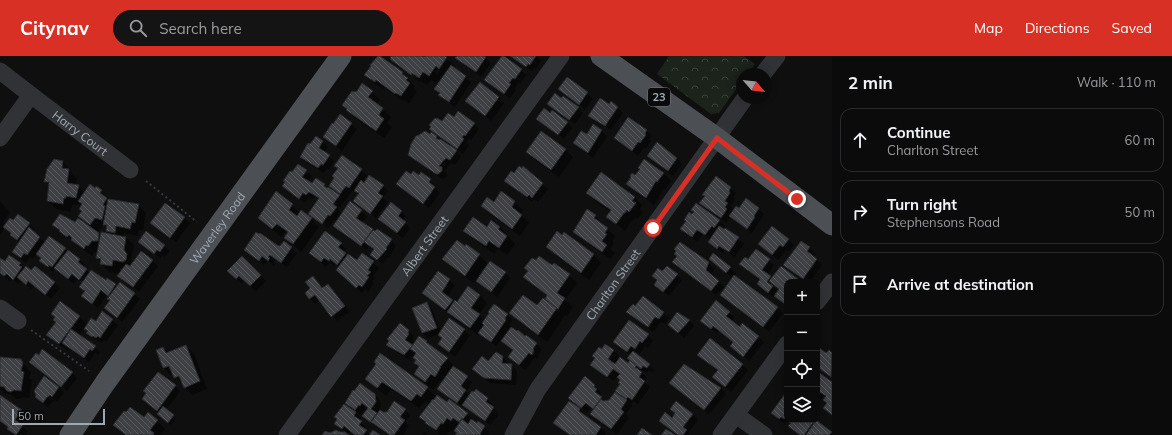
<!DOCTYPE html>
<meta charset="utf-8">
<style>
:root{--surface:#0b0b0c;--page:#141415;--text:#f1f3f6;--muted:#9a9b9d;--line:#2b2b2d;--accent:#d93025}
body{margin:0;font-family:Mulish,sans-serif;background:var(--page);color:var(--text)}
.controls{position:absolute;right:12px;bottom:12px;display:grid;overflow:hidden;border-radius:8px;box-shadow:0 2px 10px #0003}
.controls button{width:36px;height:36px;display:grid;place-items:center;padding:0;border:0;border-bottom:1px solid var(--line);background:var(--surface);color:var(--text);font:20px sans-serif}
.compass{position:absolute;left:736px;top:12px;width:36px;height:36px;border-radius:50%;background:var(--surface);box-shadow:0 2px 10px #0003;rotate:118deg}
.scale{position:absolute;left:12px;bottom:10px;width:93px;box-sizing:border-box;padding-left:4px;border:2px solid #9fa9b2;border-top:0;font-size:11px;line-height:14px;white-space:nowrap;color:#9fa9b2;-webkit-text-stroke:3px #0a0a0b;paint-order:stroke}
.stop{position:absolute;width:12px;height:12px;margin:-9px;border:3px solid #d93025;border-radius:50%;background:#fff}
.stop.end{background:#d93025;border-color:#fff;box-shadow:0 1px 4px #0008}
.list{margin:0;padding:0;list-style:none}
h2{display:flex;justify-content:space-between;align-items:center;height:52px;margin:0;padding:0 16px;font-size:17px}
h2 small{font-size:13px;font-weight:400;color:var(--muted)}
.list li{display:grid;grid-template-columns:26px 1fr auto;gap:12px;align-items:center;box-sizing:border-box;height:64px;margin:0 8px 8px;padding:0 8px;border:1px solid var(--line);border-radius:12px}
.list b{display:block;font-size:15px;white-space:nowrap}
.list p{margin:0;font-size:13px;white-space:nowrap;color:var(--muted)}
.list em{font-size:13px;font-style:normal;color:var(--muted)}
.icon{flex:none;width:22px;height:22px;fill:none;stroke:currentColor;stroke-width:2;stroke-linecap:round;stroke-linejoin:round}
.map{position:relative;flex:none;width:832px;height:379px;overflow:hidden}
header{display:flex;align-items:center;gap:24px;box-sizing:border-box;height:56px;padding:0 20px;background:var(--accent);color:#fff}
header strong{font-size:19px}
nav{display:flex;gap:22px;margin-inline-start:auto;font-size:14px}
.search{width:280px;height:36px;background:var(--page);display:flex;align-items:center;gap:10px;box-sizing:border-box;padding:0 14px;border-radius:22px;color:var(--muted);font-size:15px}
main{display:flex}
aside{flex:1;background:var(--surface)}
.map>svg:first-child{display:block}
.forest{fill:url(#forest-crowns)}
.shadow{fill:#0007;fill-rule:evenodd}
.building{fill:url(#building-back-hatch);stroke:#292a2d}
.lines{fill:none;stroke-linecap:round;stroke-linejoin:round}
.path{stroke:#36393d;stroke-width:2;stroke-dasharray:2 3;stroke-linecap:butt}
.minor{stroke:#303236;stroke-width:17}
.major{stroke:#4c5055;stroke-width:21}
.route{stroke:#d93025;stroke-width:5}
.labels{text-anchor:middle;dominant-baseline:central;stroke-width:3;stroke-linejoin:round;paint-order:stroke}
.shield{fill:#0a0a0b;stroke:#727980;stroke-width:1}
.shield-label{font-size:11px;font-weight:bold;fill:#9fa9b2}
.street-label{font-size:12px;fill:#9fa9b2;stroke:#0a0a0b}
</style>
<header>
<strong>Citynav</strong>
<div class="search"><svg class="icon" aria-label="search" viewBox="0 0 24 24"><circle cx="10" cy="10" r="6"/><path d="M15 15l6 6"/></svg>Search here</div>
<nav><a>Map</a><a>Directions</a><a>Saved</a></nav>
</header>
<main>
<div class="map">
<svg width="832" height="379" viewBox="0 0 832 379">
<defs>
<pattern id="forest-crowns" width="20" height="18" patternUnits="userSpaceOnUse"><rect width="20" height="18" fill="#1c231b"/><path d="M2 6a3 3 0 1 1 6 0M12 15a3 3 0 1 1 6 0" fill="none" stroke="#3a403a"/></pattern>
<pattern id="building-back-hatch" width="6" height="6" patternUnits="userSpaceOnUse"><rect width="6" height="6" fill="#3e4044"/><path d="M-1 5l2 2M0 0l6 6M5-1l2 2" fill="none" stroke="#57595d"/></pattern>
</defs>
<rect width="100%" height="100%" fill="#0f0f10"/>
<polygon class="forest" points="669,0 744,0 755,8 748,18 742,18 742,25 719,57 711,58 657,18"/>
<g class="shadow">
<polygon points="389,0 421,0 424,3 426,0 443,0 446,2 435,16 437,18 447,3 454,10 453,12 471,26 455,51 445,44 435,32 438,28 431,24 427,29 421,25 420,26 399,11 415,22 416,21 398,8 398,11"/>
<polygon points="458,0 483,0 491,7 481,21 462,7 457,2"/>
<polygon points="510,0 537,0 541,5 536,13 534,12 532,15"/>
<polygon points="521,14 526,19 520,28 519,26 514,33 516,34 510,42 491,29 486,24"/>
<polygon points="402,17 415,30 414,32 417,36 409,47 404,44 403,45 385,32 384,33 374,27 366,19"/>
<polygon points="567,22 593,43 585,53 559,33"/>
<polygon points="372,36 380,44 376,48 391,61 387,67 392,71 384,82 355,62 343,49"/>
<polygon points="499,41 504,47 491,65 467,45"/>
<polygon points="611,46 623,57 611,74 594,65 589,60 609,49"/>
<polygon points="549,48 578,52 583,57 575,68"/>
<polygon points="340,60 357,73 342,95 324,81"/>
<polygon points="454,62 474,68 479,73 471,84 469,83 466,87 469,89 463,98 455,92 454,93 461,100 455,109 451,107 444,115 446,117 447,120 442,123 415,104 409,98 436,81 446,88 447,86 431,73"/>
<polygon points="538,63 567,66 572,72 564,83"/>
<polygon points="601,74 607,80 593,102 574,87"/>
<polygon points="647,74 652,80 649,83 651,85 646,92 644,91 638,100 615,81"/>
<polygon points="316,81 328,91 324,97 334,105 329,114 327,112 324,117 306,106 301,101"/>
<polygon points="565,93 573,101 559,121 535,104 527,96"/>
<polygon points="648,100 677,102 682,108 673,120"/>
<polygon points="342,101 367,119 362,126 365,128 383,130 388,135 383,142 388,146 376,162 360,150 359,138 356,135 355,137 352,135 338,154 342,158 361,155 367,160 362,167 375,177 391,184 396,190 389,202 388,201 383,208 371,199 375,194 370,190 367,194 339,175 334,170 337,165 334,164 328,172 309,158 319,143 315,140 312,144 309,142 305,147 283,130 299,124 300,125 307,116 312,120 308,126 312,129 324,129 328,133 335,122 339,113 336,110"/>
<path d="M55 104 63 106 71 114 70 116 77 122 75 129 78 130 85 137 96 132 109 143V144L138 149 146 157 143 174H139L138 180 124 177 123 181H126L134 189 131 203 134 206 142 196 158 210 139 236 119 220 124 212H120V218L109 216 101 208V206L97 202 98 198 94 196 92 200 76 188 54 169 75 168 88 169 79 160 82 155 83 149 74 148V149H72L71 156 56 153 48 145 50 130 45 125ZM103 169 107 171V175L111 179 101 180 98 177Z"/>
<polygon points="663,117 671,125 665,134 664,132 654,149 636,136 628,128 636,121"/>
<polygon points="411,119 430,124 435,129 434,131 440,137 429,152 397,128"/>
<polygon points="716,122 736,137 733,141 735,143 730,150 734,154 739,153 746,144 764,158 752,177 731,160 726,167 710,155 709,157 725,170 722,173 725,173 744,188 734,201 725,194 723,197 714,191 709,186 711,184 703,178 697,186 681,173 695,157 692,154 709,155 701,147"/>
<polygon points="505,124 542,128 548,133 538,146 534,143 532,146"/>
<polygon points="502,136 523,154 520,158 529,167 520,180 490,158 482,150 494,147"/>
<polygon points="277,137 300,157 311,163 319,171 301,196 285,182 288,177 285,175 281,181 259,162"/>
<polygon points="587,137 634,141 642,149 640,153 643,156 638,163 636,162 633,165 632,164 625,175 607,160 611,156 595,145"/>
<polygon points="0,146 10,156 3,166 6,169 14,166 18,159 35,173 33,176 45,187 65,193 80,204 85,209 83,211 90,217 106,225 108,223 118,231 120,227 134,238 140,243 122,266 105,252 110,245 108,243 110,241 107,239 98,252 83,240 86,236 81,231 83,227 77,223 74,228 58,215 55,213 53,216 41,205 42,203 37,198 33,203 30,201 26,207 18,201 13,196 20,186 5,172 0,179"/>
<polygon points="401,155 406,161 403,165 410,172 403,182 380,163"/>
<polygon points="595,160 603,168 602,169 615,180 612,185 614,187 610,193 615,197 610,203 582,183 574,176"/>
<polygon points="184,162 190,167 176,186 151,167"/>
<polygon points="500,171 515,188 507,199 498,193 494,198 473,182 465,175"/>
<polygon points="772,171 794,189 788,196 786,194 778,204 764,193"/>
<polygon points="564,178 594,199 601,207 589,224 555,199 547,191"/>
<polygon points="139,186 164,190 170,195 165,201 162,199 160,202"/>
<polygon points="284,186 297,197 287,211 276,203 273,207 275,209 274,210 268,205 264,209 245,194 277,190 281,191"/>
<polygon points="801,186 815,197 813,200 822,209 810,226 806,226 785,209"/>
<polygon points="341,188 346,193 344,197 347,200 357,206 362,198 379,212 373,220 375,222 372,226 374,227 368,236 365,233 362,237 337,214 340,211 335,208 334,209 330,206 326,211 316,202"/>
<polygon points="681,188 709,207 714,213 711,219 724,231 716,239 673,206 678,200"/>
<polygon points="466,190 479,199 487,207 481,216 505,217 510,222 497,241 476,224 474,227 452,211 444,203"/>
<path d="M756 195 774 209 768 219 772 222 801 226H787V250L775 240 774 241 763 233 758 228 761 224 741 208 749 204ZM774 229 780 234 778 236 773 231Z"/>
<polygon points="713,198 736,217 734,220 778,252 783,257 769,276 721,239 733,222 715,208"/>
<polygon points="242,201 266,225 256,235 244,225 242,227 229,215"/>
<polygon points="0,203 5,206 20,208 25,212 55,226 60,232 51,243 34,230 32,233 21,225 19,228 12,222 10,225 0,217"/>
<polygon points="553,211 569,219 577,227 565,244 573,251 567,260 565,259 547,286 518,265 511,257 537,251 545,244 548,240 533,229 525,221"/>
<polygon points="438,216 455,229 447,241 455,247 480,239 487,247 479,259 485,265 507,259 513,264 509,268 511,270 496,290 480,277 478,279 456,264 423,237"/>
<polygon points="663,216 677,219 682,224 669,240 661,234 658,224"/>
<polygon points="313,221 323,233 333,235 350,256 337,265 320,244 315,248 306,237 311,232"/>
<polygon points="643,241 669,262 665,268 661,266 653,276 627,256 635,251"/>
<polygon points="427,247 432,253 441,276 450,264 470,279 455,301 439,288 442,283 438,278 428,282 423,277 413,253"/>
<polygon points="729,256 734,262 731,266 740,272 743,269 764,286 749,305 731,290 734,286 719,275 717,277 707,270"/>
<polygon points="102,257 118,269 106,286 104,284 102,287 93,282 84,272 79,279 100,296 98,299 95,297 89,306 69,293 67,295 48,279 79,260 88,269 96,266"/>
<polygon points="689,264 694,270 684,282 675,274"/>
<polygon points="629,265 653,284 648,292 645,290 640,298 636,295 634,298 654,314 653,317 649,314 647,317 642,314 641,316 647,322 644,326 650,331 638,348 633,345 631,349 632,350 626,358 629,362 617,378 596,364 591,358 594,354 591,352 587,356 575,347 585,322 600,335 599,336 601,339 600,341 605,346 623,341 616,335 621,328 621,324 617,320 613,325 592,309 606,289 614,295 619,300 618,302 628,308 631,304 631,299 619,292 614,286"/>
<polygon points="400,269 414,280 412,282 414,284 411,289 413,290 426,286 433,293 447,303 455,311 454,312 472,326 466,335 470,340 474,338 476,335 493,348 491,351 499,358 490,369 464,349 463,351 444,338 442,328 439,325 434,334 423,326 415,318 420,311 415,306 417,305 414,302 418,297 416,296 409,304 393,294 388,288"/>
<polygon points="525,281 536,288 542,293 538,299 539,300 537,303 535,301 525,314 509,301 514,294 503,285"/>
<polygon points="710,284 748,314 731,336 714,321 718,315 698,299"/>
<polygon points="186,290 194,298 207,333 192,339 174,319 172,320 164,312 157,294 163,292 169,297"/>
<polygon points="818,292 827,298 829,296 832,298 832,322 817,311"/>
<polygon points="0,301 1,302 20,304 31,316 29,322 32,324 29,342 23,341 19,343 16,343 11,338 4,337 0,333"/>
<polygon points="502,301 508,307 508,309 511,309 517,315 516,329 490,327 474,313"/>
<polygon points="685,309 721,332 726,338 709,358 671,327"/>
<polygon points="36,311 72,316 77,322 67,335"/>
<polygon points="817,316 832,327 832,359 827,348 824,344 827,341 824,339 818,348 817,347"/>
<polygon points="366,323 427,332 435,340 432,344 447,348 467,358 477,368 478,366 490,376 488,379 456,379 458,377 458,371 456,369 452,375 450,374 446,379 441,379 421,361 430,348 425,345 419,352 391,333 386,340"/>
<polygon points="175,330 180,335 166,354 176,362 171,369 161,361 159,357 143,343 147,338 144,335"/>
<polygon points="59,331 64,337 57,345 55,344 54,346 53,345 48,351 36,341"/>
<polygon points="787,337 787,364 815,364 831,377 832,379 800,379 790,370 791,369 786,365 785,368 777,362 772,357"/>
<polygon points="374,339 380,344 381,351 379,354 382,357 405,354 410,359 405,366 409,370 403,379 389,379 369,366 363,360 367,355 364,354 361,359 354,354 346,347"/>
<polygon points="0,340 26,360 20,369 28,376 25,379 14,379 8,373 9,372 0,366"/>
<polygon points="569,346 580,353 585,358 584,360 601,372 606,377 605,379 569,379 559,372 554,367"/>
<polygon points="354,355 361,362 359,365 366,371 365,374 370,379 355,379 350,375 348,379 323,379 347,377 335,368"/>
<polygon points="693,358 698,364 688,377 690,379 677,379 660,364"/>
<polygon points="157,365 165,373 160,379 125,379 114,369"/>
<polygon points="424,376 428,379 422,379"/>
</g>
<g class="building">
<polygon points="378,0 380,0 403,16 402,18 408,22 406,24 410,27 401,40 396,37 395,38 376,24 375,26 364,19 371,10 370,9"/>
<polygon points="391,0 422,0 424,1 425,0 445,0 447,1 439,13 436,10 429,20 423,16 419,22 412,17 411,19 390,3"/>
<polygon points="457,0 484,0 486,1 476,16 455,2"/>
<polygon points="502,0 504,0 522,13 515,23 513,22 509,27 511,28 504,38 484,24"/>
<polygon points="510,0 536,0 530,9 528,8 526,11"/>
<polygon points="451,9 466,20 449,46 438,39 440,37 434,33"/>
<polygon points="567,21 588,36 579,49 558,33"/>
<polygon points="480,26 499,41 485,60 465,45"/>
<polygon points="362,27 373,35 368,41 383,52 379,59 384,63 376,75 346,54 347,53 342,49 352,35 354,36 357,35"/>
<polygon points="555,37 561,42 563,40 579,51 569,64 547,48"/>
<polygon points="600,42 609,48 611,45 618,51 605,70 588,60"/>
<polygon points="544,52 550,57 552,54 568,66 558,79 536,63"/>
<polygon points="458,55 475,67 465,80 464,79 462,81 464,83 457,93 429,73 431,71 429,69 435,62 436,63 437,62 442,65 448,57 454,61"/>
<polygon points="340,58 352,67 336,90 323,81 332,67 333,68"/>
<polygon points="628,61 647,74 645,77 646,79 640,87 638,86 632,95 614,82"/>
<polygon points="593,68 602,74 588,97 573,87 581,75 587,78"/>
<polygon points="425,75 430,78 431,76 437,80 436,82 439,84 440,83 457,94 450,104 446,102 439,110 442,111 442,115 438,118 436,118 408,99 411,88 416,80 419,79"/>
<polygon points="541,75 566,93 551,114 526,96"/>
<polygon points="316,80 323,85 319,92 330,99 323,109 321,108 318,112 300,101 308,87 310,88"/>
<polygon points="657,86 677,102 668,115 647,100"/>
<polygon points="342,99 362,113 349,132 346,130 340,138 329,130 334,122 332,120 338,112 334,110"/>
<polygon points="54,103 63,105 62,112 69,113 67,127 79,129 76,142 66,140 66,142 64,142 63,148 47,145 49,126 44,126 47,113"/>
<polygon points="644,103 664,117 657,126 656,125 646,142 626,128 631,121 630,120 632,117 635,119 640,113 638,112"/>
<polygon points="298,108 307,114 302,121 312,127 316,122 325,128 324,130 327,132 328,131 340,139 333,148 337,151 330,160 328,159 322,168 308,158 319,142 309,136 306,139 303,137 299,143 282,130 285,126 283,125 290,115 292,116"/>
<polygon points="519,110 522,112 523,110 543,127 532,142 529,139 527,141 504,125 511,115 514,117"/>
<polygon points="406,115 411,118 413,115 419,119 421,116 431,123 429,126 435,131 423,148 396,128"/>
<polygon points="601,116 635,141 632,145 636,147 629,156 627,154 625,157 624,157 616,168 606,161 611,154 586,137"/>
<polygon points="369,119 384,129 378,137 383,140 370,158 353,145 359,137 354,135 361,124 364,127"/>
<polygon points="716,120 731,131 729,135 730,137 725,145 728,147 725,151 727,153 721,162 699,147 705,140 702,139"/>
<polygon points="90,128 95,132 96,130 102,134 100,137 107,142 103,149 105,150 102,164 95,162 90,169 78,160 82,155 79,153 82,148 78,145"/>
<polygon points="276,135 293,148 289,154 297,160 301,154 312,162 293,188 284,182 288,176 277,168 272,173 258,162"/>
<polygon points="501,135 515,145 512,151 522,159 512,173 481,150 487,141 494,146"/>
<polygon points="746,142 759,152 754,160 755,161 747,173 729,160 736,150 739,152"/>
<polygon points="108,143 139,148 135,167 132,166 130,173 116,170 115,177 106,175 107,169 103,169"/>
<polygon points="350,145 362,154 356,162 373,173 361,190 333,170"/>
<polygon points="391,146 402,155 398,160 406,166 397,177 378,163"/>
<polygon points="165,147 185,161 170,182 150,167"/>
<polygon points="696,147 720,164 714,172 712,170 705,179 697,174 692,181 680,173 686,165 684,164 689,156 692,158 694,156 691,154"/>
<polygon points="587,153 596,159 594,162 608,172 605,177 607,178 602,185 607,189 602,196 573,176"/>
<polygon points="18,158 30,167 17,184 10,179 11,177 3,171 10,162 13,164"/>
<polygon points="60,158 75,166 78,162 99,177 98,185 92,185 88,190 86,189 84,193 71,184 72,182 69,179 67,181 59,175 60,174 52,169"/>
<polygon points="473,161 487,171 491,164 500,171 498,173 507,180 499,192 489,185 486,190 463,175"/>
<polygon points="719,170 724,173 725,172 739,181 729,196 719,190 717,193 708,186"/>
<polygon points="772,170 789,183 783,191 780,189 772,199 758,188"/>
<polygon points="29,171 40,181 27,199 24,197 21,202 12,196"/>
<polygon points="377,173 392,183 386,192 387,193 377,204 370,199 374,193 364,186 373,174 375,175"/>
<polygon points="146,175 165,189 160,196 157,194 154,198 138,186"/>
<polygon points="325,175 342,187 338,191 346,197 337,209 330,203 329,205 324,202 321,206 309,197"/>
<polygon points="557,175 562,179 564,176 594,198 581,217 546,191"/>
<polygon points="101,176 126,181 124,194 127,198 126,204 123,206 113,204 112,210 100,208 101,203 96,202"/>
<polygon points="256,176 259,178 260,177 277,189 280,190 284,185 292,191 281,207 270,199 268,201 270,202 268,205 262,200 259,205 244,194"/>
<polygon points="49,180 66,192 52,211 49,209 48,211 39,205 41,202 36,198"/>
<polygon points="457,184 465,190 466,188 480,198 465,220 442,203"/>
<polygon points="801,185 810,191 807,195 817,203 803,223 783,209"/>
<polygon points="680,186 709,206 706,214 719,225 711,235 672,206 677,200 674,198 676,195 674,193"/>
<polygon points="756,193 770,203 762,214 771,220 767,226 773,230 768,237 757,228 760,223 739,208 745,201 748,203"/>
<polygon points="68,194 80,203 78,206 87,213 79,224 72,218 68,223 54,212"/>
<polygon points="141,195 153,204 133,231 117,220 126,208 130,210"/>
<polygon points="362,197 374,205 368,214 371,216 367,220 369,221 362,231 359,229 356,232 336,214 348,198 357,204"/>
<polygon points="713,197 731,211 726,217 709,203"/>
<polygon points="9,199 21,207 19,209 22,211 13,224 7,218 4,220 0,217 0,202 5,205"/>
<polygon points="242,200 261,219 250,230 239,220 236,223 227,215"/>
<polygon points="539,200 552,209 554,207 570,218 557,237 565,242 558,253 545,243 547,239 523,221 528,215 524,212 532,202 536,204"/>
<polygon points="490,205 506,216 491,236 476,225"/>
<polygon points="26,210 31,214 35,210 55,226 45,239 28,225 26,229 17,221"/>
<polygon points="667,210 678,218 663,236 654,229 657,224 652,220 658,212 662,215"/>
<polygon points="781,210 802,226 787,226 787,247 786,249 774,240 779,233 769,225"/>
<polygon points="91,214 106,224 107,222 116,228 108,240 101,234 92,248 81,240 85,235 79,231"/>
<polygon points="438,215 450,223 442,236 453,244 445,254 422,237"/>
<polygon points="734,219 778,251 763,271 720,239"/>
<polygon points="313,220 322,232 328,228 345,250 331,261 315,239 309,243 305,237 310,232 305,226"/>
<polygon points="120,226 135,237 117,262 104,252 110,244 107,243"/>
<polygon points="468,230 480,239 471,252 480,258 470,272 447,256 455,244 457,246"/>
<polygon points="523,239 537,249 543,242 557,252 538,279 509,257"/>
<polygon points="643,240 664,256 659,263 655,261 648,271 626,256 633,248 635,250"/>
<polygon points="716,244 730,256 726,260 740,271 742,267 759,280 743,301 730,290 733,286 713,270 711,273 700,265"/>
<polygon points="60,245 80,260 59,288 46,279 56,266 53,264 55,261 51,258"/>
<polygon points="427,246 437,272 422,277 412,252"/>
<polygon points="494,248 508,258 505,262 506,264 491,286 478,277 484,269 482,267 489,257 488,256"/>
<polygon points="102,255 113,263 100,282 98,280 96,282 93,280 92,281 86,277 88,275 84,273 91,262 96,265"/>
<polygon points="677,256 690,264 678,277 668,269"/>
<polygon points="449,262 465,273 449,296 438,288 442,282 438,279"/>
<polygon points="629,264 649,278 642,287 640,285 635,293 631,290 627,296 613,286"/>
<polygon points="400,267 409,274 408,276 409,278 405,284 413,289 404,299 386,289 389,285 387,283"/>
<polygon points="511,271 517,275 518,274 525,280 526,279 537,287 533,293 534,294 532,299 529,297 519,309 508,301 513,294 501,285"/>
<polygon points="71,273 96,290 92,295 90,293 84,302 62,287"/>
<polygon points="419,280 427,285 426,286 448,302 440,311 441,311 435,321 431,318 425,326 414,318 419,310 414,307 416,304 413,302 416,297 410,293"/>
<polygon points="710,282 743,308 725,331 712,321 718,314 697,299"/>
<polygon points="605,288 614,294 608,303 615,308 620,301 628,307 630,304 637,309 635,311 642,316 639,321 645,325 632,344 628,341 626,343 615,335 620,328 618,327 620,324 617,321 620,318 613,313 607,321 590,309 595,302 592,300 599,291 602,293"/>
<polygon points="186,289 200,325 184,332 179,320 174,322 169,310 163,312 156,294 163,291 166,297"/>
<polygon points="818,291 826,297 829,294 832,297 831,321 817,311"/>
<polygon points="42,293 73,316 61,331 29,306 36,297 39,299"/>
<polygon points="633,295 650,308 647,312 643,310 641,313 627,302"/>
<polygon points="496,296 503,300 502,307 512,308 511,324 484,322 472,313 482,300 488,305"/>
<polygon points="380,297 428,331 421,341 417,338 411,345 382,326 377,332 365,323 376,308 374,306"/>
<polygon points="0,301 21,303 23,307 21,315 24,316 21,335 14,334 11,336 7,335 4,331 0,330"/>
<polygon points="684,308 721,332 704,354 669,327"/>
<polygon points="453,310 468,320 461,330 466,334 457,347 437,333"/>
<polygon points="817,315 832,326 832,359 823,352 827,347 823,344 826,340 818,335 817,337"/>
<polygon points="158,316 176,329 157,355 142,343 146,337 143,335"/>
<polygon points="44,320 59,331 52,341 50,339 48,341 47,341 43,347 35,341 36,339 34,335"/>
<polygon points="585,320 595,329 594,331 597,333 595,336 602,341 593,353 586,347 581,352 568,342"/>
<polygon points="360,327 375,338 376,346 371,353 377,357 370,366 362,360 368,352 362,347 360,350 359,349 355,354 345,347 353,334 354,335"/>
<polygon points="476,333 488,342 486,346 494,351 485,365 462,349 472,335 474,336"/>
<polygon points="787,335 787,362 786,361 784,363 781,361 779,363 771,357"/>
<polygon points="615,336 627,344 621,353 624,356 611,373 590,358 601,343 603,345 609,344"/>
<polygon points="0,339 22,354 15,364 23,369 16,379 7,373 8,371 0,365"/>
<polygon points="437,339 447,346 449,343 468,357 463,363 462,362 459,366 453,362 451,365 447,362 443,368 441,367 436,374 425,367 426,366 419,361 433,343 434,344"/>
<polygon points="394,345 406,353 400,361 405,364 394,379 390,379 371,366 380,354 383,356 387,356"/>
<polygon points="569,345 580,352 579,355 601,371 596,379 570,379 553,367"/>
<polygon points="676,345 693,358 683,371 687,374 683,379 678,379 659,365 665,356 672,362 675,357 670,353"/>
<polygon points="344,348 356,356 354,360 362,365 359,369 367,374 363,379 355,379 344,370 342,373 334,368 337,363 334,361"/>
<polygon points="163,350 174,359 168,367 157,358"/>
<polygon points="130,351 144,361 148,356 158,364 150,374 154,377 153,379 126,379 113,369 124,355 126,356"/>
<polygon points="462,363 468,368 471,363 477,367 478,365 485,370 480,378 481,379 455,379 457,377 454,375"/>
<polygon points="793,364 815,364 804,379 800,379 788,370"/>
<polygon points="816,364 832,376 829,379 806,379"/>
<polygon points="642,372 652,379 637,379"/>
<polygon points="666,373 675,379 661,379"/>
<polygon points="336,374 340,376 345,376 349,379 322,379 325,375 330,377"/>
<polygon points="373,374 380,379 369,379"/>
</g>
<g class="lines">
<g class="path">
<polyline points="146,125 197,166"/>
<polyline points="31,274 89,315"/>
</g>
<g class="minor">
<polyline points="0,15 31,39 0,82"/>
<polyline points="763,18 777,0"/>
<path id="s1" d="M31 39 130 114"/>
<polyline points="817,246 832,226"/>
<polyline points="0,252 18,265"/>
<polyline points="736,359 764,379"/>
<path id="s2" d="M287 379 561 0"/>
<path id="s3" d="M513 379 538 333 745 42"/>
<polyline points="721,379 787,288"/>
</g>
<g class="major">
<polyline points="601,0 717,82 832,169"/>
<path id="s4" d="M70 379 105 327 341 0"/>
</g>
</g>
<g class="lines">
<polyline class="route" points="653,172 717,82 797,143"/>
</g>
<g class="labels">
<rect class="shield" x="648" y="32" width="22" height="18" rx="3"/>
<g class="shield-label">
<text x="659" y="41">23</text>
</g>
<g class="street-label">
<text stroke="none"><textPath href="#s1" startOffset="62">Harry Court</textPath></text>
<text stroke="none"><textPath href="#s4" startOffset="254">Waverley Road</textPath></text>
<text stroke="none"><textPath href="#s2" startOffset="234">Albert Street</textPath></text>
<text stroke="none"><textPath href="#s3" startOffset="181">Charlton Street</textPath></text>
</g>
</g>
</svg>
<div class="controls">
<button>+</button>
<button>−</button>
<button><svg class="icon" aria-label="locate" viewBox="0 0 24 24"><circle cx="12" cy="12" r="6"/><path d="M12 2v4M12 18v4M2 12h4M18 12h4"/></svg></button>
<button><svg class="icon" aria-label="layers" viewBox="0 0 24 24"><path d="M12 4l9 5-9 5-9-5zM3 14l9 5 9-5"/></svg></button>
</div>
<svg class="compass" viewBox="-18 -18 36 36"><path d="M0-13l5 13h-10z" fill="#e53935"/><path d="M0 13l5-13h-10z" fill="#9a9b9d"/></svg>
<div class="scale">50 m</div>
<div class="stop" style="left:653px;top:172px"></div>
<div class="stop end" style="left:797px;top:143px"></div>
</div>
<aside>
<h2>2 min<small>Walk · 110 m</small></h2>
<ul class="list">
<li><svg class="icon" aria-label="ahead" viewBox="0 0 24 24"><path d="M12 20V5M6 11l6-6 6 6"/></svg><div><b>Continue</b><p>Charlton Street</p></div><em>60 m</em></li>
<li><svg class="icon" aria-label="right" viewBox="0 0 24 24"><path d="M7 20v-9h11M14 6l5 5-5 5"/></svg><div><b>Turn right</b><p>Stephensons Road</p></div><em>50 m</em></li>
<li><svg class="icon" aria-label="arrive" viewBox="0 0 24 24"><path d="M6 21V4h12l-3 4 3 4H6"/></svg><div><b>Arrive at destination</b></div></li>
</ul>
</aside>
</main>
